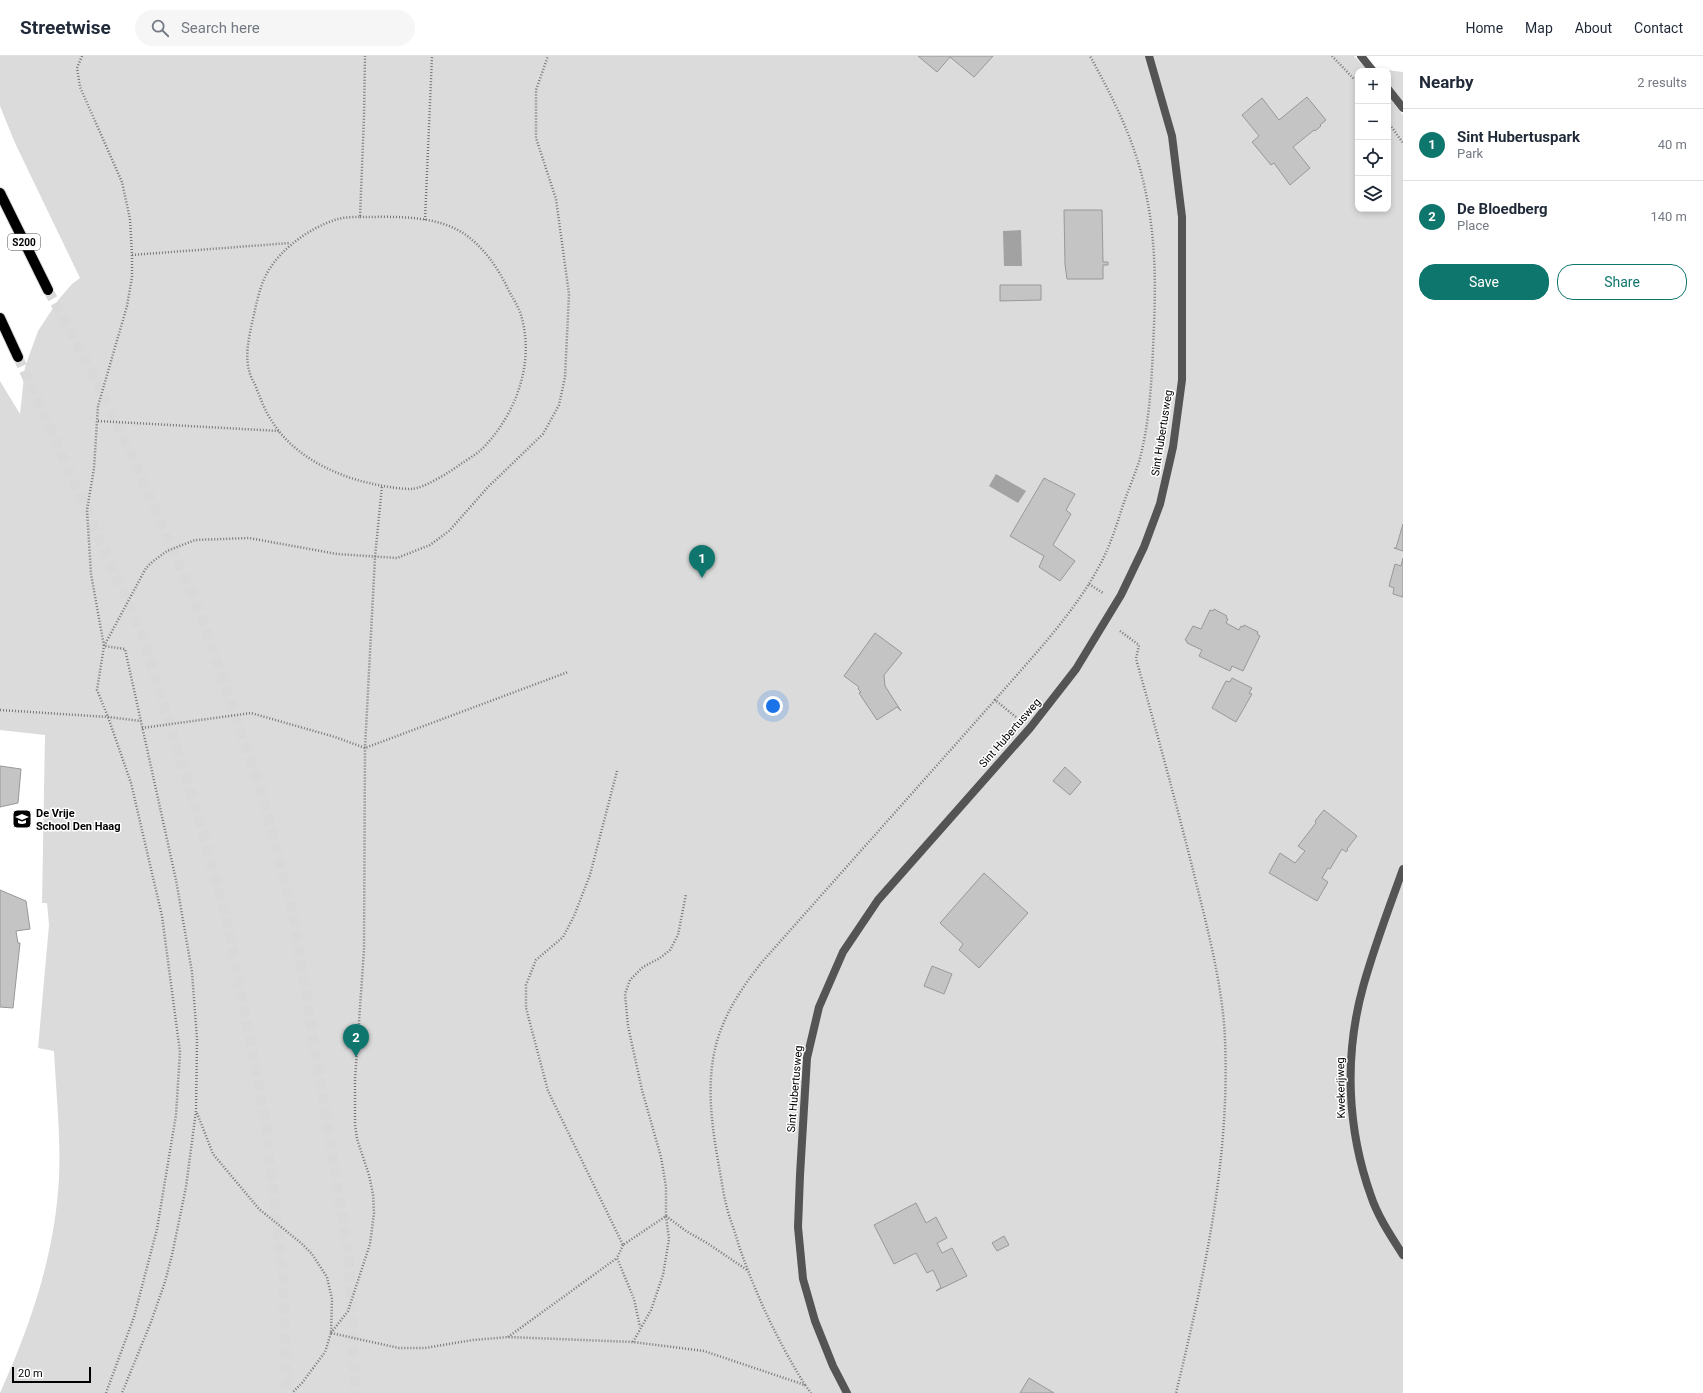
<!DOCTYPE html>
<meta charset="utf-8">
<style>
:root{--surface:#fff;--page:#f6f6f7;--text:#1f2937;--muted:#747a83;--line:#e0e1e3;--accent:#0f766e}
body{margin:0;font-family:Roboto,sans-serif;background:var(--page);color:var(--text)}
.controls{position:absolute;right:12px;top:12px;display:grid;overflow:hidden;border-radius:8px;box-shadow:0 2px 6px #0003}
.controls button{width:36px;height:36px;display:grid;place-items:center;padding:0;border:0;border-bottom:1px solid var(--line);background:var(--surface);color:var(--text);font:20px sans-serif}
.scale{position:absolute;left:12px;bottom:10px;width:79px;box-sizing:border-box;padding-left:4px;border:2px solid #000;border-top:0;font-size:11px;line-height:14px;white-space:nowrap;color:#000;-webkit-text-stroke:3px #fff;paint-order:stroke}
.you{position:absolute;left:773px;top:650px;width:14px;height:14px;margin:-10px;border:3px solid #fff;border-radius:50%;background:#1a73e8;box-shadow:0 0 0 6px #1a73e833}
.badge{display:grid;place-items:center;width:26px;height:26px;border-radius:50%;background:var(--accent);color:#fff;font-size:13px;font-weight:700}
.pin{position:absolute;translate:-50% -33px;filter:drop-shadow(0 1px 2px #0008)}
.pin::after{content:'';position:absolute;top:21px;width:14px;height:12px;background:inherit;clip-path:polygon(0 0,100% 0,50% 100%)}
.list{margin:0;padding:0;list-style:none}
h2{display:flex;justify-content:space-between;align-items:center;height:52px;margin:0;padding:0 16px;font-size:17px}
h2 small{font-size:13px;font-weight:400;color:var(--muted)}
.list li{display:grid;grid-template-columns:26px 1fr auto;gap:12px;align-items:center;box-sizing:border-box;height:72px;padding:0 16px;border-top:1px solid var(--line)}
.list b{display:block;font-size:15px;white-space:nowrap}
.list p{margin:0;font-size:13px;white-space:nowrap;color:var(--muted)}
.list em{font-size:13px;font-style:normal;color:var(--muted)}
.actions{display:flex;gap:8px;padding:12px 16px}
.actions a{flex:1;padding:9px 0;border:1px solid var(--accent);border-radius:16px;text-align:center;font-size:14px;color:var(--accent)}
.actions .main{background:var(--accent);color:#fff}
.icon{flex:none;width:22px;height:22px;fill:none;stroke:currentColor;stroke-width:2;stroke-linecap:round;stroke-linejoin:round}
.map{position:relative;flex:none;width:1403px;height:1337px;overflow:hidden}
header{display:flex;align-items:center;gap:24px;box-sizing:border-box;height:56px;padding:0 20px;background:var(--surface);border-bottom:1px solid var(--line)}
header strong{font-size:19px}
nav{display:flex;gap:22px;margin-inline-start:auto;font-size:14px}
.search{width:280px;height:36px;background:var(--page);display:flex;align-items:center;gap:10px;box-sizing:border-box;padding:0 14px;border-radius:22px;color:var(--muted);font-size:15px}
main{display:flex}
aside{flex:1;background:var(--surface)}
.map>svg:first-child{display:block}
.green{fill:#dbdbdb}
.water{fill:#a2a2a2}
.building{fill:#c4c4c4;stroke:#989898}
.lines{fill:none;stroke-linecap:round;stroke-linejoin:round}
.primary-tunnel{stroke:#d9d9d9;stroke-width:10;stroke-dasharray:10 5;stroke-linecap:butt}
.primary-casing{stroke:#dbdbdb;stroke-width:12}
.path{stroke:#767676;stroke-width:2.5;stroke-dasharray:1 2;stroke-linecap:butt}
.street{stroke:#545454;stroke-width:8}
.primary{stroke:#000;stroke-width:10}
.labels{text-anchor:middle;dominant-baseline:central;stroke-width:3;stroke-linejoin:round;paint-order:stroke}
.shield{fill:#fff;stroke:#4c4c4c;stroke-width:1}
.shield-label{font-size:10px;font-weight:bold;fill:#000}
.street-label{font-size:11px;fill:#000;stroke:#fff}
.poi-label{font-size:11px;font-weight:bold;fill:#000;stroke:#fff;text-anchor:start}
</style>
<header>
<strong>Streetwise</strong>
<div class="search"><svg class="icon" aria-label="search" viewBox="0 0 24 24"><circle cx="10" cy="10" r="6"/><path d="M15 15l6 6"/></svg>Search here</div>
<nav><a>Home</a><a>Map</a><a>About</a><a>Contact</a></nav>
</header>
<main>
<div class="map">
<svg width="1403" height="1337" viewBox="0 0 1403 1337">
<rect width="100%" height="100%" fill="#fff"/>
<g class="green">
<path d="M0 0H1354L1369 15H1358V153H1388V40L1403 59V1337H0C31 1268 55 1198 59 1122 61 1080 56 1037 54 995L38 992 49 869 47 847H42L45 679 0 674V325L20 358 25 311 38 275 59 243 72 228 80 222 15 87 0 50Z"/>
<polygon points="1378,13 1403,16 1403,46 1388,26 1388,15 1379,15"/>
</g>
<g class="water">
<polygon points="1021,174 1022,210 1004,210 1003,175"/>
<polygon points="996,418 1026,435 1018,447 989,430"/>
</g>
<g class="building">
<polygon points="918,0 993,0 974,21 950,1 937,16"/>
<polygon points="1307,41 1326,64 1320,69 1321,70 1315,75 1314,74 1293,91 1310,112 1290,129 1274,107 1271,109 1252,86 1259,80 1242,59 1262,42 1279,64"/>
<polygon points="1064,154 1102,154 1103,206 1108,206 1108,209 1103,209 1103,223 1067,223 1065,208"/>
<polygon points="1000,229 1041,229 1041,244 1000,245"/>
<polygon points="1044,422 1075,438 1066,454 1071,458 1053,489 1075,505 1060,525 1039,511 1044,500 1010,480"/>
<polygon points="1403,468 1403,495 1394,492 1396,492"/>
<polygon points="1403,502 1403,541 1393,538 1394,532 1389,530 1395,508 1401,510"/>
<polygon points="1214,553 1227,560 1226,562 1228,563 1226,567 1239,574 1241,570 1243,571 1244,569 1258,576 1257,578 1260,580 1243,615 1232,610 1230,615 1213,607 1199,600 1202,594 1187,587 1187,585 1185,584 1193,570 1201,573 1210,554 1213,555"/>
<polygon points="875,577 902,597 884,619 885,630 901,655 897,651 877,664 859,637 861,636 858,633 859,631 844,620"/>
<polygon points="1232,622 1252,632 1249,637 1252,638 1236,666 1212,652 1226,625 1230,626"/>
<polygon points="0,710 21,713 18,747 0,751"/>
<polygon points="1065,711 1081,726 1070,739 1053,725"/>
<polygon points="1324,754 1357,780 1347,793 1348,794 1346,796 1342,793 1330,813 1328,812 1322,822 1328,826 1317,845 1269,817 1280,797 1295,807 1305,795 1298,790 1316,767 1315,765"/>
<polygon points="984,817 1028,857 979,912 959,894 963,888 940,867"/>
<polygon points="0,834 26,845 30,873 16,875 18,887 20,887 13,952 0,951"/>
<polygon points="932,910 952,918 944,938 924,930"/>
<polygon points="916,1147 926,1167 936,1161 947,1182 937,1187 942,1197 952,1192 967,1220 936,1235 941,1231 933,1214 927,1217 916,1197 894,1208 874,1169"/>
<polygon points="1004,1180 1009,1189 997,1195 992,1187"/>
<polygon points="1029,1322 1054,1337 1020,1337"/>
</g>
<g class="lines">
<g class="primary-tunnel">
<polyline points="48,234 74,281 119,371 201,559 264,745 292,852 349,1201 355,1337"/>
<polyline points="18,301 141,576 200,766 228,870 265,1062 283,1220 287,1337"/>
</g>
<defs>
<g id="primary">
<polyline points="0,137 48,234"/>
<polyline points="0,262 18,301"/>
</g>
</defs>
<use href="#primary" class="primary-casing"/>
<g class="path">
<polyline points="82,0 77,12 80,31 122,126 130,163 132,199 132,221 127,250 98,350 94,412 87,454 91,518 104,590 125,593 176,824 192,916 197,983 196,1055 186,1131 172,1199 165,1226 151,1266 122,1337"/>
<polyline points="1332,0 1354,23"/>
<polyline points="1388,66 1403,87"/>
<path d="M360 161C394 161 436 158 466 179 485 193 498 212 508 233 512 241 517 248 520 256 536 304 517 357 483 392 476 399 466 404 458 410 448 417 424 432 412 433 398 433 382 430 369 427 330 418 290 397 270 362 264 353 261 343 257 334 255 327 250 321 249 314 245 299 249 281 252 267 256 250 259 232 267 217 281 192 311 171 338 163 345 161 353 161 360 161L364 61 365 0"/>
<polyline points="425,164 432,0"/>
<polyline points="132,199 290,187"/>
<polyline points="98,365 279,375"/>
<polyline points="1089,528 1103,537"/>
<path d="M1120 575 1139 589 1136 603C1156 673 1175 743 1193 814 1206 867 1223 929 1225 984 1230 1104 1204 1221 1176 1337"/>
<path d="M995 644C1033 600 1075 557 1102 505 1111 487 1117 468 1123 449 1128 435 1134 420 1139 406 1151 362 1152 315 1154 269 1156 224 1155 177 1145 133 1135 85 1113 42 1090 0"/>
<polyline points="0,654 108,661 141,665"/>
<polyline points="142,672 251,657 335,681 365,692 568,616"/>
<polyline points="617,715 590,819 574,860 563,881 536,904 526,929 526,952 548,1035 623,1189 666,1160 666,1131 661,1101 642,1034 628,970 625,938 630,924 643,911 660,902 670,894 678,879 686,838"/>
<polyline points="197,1057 213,1098 259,1153 301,1187 312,1198 327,1221 332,1243 331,1277 325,1296 302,1327 292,1337"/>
<polyline points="666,1160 686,1175 707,1187 747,1214"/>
<polyline points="623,1189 617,1202 634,1243 640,1271"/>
<polyline points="331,1277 348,1255 370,1188 374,1157 373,1138 369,1119 357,1083 355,1068 355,1023 364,894 365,692 375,501 382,430"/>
<polyline points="331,1277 399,1292 425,1292 473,1284 508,1281 633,1286 704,1295 805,1329 811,1337"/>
<polyline points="508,1281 617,1202"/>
<polyline points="633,1286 651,1254 663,1219 669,1183 666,1160"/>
<path d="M805 1329C777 1284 755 1237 738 1187 735 1175 730 1164 727 1152 723 1137 721 1120 718 1105 711 1064 706 1025 717 985 726 955 743 930 762 906L995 644 1017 662"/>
<polyline points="106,1337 134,1261 157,1173 176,1059 180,996 162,860 131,727 108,661 97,634 104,590 146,512 152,506 167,495 195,484 249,482 337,498 397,502 430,489 449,475 488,431 543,378 559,349 565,321 569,238 556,143 536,82 536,34 548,0"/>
</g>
<g class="street">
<polyline points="1361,0 1373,15"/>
<polyline points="1388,33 1403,52"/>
<path d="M1403 813C1389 852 1374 891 1363 931 1344 1000 1347 1073 1371 1140 1378 1161 1391 1180 1403 1199"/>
<polyline points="847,1337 833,1310 815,1265 803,1223 798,1171 800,1119 807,1002 819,951 843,896 878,844 1030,672 1076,613 1121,539 1144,491 1160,448 1173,391 1182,324 1182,161 1172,80 1149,0"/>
</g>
<use href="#primary" class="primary"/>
</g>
<defs>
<symbol id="school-square" viewBox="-11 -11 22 22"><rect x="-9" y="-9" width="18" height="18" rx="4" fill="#000" stroke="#fff"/><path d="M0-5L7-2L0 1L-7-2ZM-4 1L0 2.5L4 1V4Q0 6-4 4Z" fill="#fff"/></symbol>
</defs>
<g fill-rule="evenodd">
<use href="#school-square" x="11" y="752" width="22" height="22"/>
</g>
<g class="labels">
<rect class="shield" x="8" y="178" width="32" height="16" rx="3"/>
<g class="shield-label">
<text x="24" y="186">S200</text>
</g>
<g class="street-label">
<text transform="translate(1162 377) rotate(-81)">Sint Hubertusweg</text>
<text transform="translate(1010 677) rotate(-49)">Sint Hubertusweg</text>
<text transform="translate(1341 1032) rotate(-91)">Kwekerijweg</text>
<text transform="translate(795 1033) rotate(-85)">Sint Hubertusweg</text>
</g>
<g class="poi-label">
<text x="36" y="757">De Vrije<tspan x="36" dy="13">School Den Haag</tspan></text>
</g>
</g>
</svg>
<div class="controls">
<button>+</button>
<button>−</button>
<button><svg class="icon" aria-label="locate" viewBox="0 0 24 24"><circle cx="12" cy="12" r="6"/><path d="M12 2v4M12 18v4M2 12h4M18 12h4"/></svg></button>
<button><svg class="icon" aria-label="layers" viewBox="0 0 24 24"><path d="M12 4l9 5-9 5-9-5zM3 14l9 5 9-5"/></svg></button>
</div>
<div class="scale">20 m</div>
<div class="you"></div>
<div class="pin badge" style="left:702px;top:522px">1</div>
<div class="pin badge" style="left:356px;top:1001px">2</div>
</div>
<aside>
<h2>Nearby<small>2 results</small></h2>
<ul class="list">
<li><span class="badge">1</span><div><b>Sint Hubertuspark</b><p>Park</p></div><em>40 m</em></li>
<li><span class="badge">2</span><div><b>De Bloedberg</b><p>Place</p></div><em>140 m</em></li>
</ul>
<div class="actions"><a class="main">Save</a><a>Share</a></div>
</aside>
</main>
